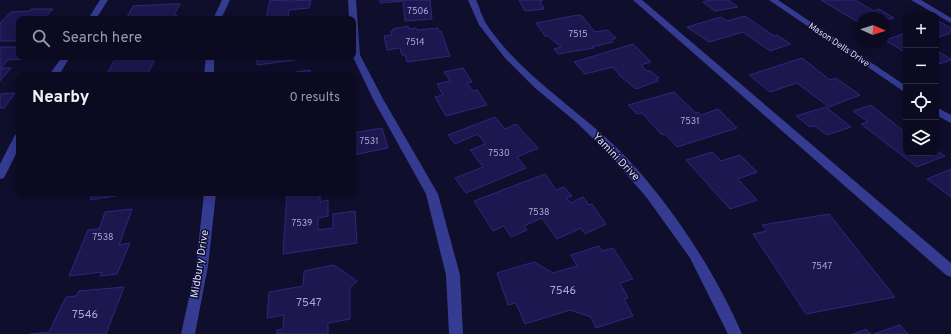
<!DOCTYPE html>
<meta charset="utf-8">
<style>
:root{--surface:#0b0a21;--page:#14132a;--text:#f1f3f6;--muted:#9a9aa5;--line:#2b2b3f}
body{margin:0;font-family:Overpass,sans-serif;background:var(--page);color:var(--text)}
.controls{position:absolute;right:12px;top:12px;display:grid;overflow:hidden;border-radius:8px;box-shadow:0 2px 10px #0003}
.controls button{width:36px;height:36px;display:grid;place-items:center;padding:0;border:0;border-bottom:1px solid var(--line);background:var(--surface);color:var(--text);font:20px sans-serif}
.compass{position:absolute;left:855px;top:12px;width:36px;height:36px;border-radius:50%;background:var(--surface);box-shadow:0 2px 10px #0003;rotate:93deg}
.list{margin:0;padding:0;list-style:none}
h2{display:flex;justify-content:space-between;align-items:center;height:52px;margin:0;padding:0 16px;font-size:17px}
h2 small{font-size:13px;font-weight:400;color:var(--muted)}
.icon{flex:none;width:22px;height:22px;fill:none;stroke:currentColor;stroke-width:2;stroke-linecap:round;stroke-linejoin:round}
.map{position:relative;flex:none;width:951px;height:334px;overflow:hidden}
.search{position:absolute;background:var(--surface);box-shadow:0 2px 10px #0003;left:16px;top:16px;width:340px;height:44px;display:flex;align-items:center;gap:10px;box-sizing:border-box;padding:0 14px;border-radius:8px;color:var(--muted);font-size:15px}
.panel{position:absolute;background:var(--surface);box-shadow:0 2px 10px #0003;left:16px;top:72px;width:340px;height:124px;border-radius:8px}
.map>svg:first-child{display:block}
.building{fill:#1c184f;stroke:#2e277d}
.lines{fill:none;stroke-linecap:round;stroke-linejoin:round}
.service{fill:#343b90;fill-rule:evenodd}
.minor{fill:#343b90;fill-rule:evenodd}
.labels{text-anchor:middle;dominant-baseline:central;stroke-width:3;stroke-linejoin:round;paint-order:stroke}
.number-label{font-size:9px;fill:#a9a9d3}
.far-street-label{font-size:9px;fill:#d8d9ff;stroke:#0f0e2c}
.street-label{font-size:11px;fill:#d8d9ff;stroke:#0f0e2c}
.near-number-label{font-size:11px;fill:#a9a9d3}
</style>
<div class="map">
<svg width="951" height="334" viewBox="0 0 951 334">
<rect width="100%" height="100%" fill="#0f0e2c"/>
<g class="building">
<polygon points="270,0 291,1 311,0 309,8 289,10 288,19 266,19"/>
<polygon points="380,0 430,0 432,19 405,21 403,1 380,3"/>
<polygon points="519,0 543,0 540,1 544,9 525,11"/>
<polygon points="708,0 728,0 738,7 715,11 703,2"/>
<polygon points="821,0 855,0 874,11 879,9 894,18 885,20 885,18 861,18 861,24"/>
<polygon points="171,4 180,4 174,15 177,15 175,19 140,19 142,16 127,17 133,6"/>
<polygon points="31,9 53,9 44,19 19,19 19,41 0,41 0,23 11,12 30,11"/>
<polygon points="578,15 582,16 595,32 607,30 616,38 611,40 613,42 592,47 594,48 558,54 554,49 561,47 548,36 545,36 536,23"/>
<polygon points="745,16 774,36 777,35 791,44 770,51 743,32 709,42 687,27 721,17 727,21"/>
<polygon points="940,22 951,28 951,33 936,38 936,23"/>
<polygon points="408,26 409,29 416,28 417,30 438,28 439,32 441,31 450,56 407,62 405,55 402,55 400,48 387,50 384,36 392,35 391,31 393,31 393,29"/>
<polygon points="906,33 906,53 885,40"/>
<polygon points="633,44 651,62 641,65 647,71 650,71 653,73 659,78 656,79 658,81 636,89 620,76 613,67 585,74 574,62"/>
<polygon points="0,47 19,47 19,57 24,57 22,59 8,60 1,68 11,68 0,81"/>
<polygon points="936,50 951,59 951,60 936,65"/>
<polygon points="116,57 156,57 147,75 107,74"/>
<polygon points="257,57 309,57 310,58 257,65"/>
<polygon points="802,58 830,80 836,78 860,95 829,107 797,83 770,92 749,75"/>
<polygon points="463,68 472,82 467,83 473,91 477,90 487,105 446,116 435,97 443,95 437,84 450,81 444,72"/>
<polygon points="310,70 311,75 290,75 295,74 295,72"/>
<polygon points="674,92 696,113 698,112 701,115 718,109 737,128 677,147 665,134 662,135 642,113 637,114 628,105"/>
<polygon points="15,93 4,108 0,108 0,94"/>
<polygon points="871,105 906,133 906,153 936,153 936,150 945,156 917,167 861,124 868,122 853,111"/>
<polygon points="826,107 851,127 827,135 815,126 810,127 796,116"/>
<polygon points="495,117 505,129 516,124 538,148 517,157 526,168 466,193 455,178 483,167 470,150 485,144 478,134 455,144 448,135"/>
<polygon points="382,128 388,148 353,155 353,133"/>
<polygon points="712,152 721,161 740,155 757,172 738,179 757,200 730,209 686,160"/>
<polygon points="951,169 951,197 927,179"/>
<polygon points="545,174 556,190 564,187 572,196 566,198 571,203 583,197 589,205 592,204 606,224 585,234 581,228 557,239 542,218 524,226 527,230 511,237 504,226 493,231 474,201"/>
<polygon points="92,193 134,193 90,200"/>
<polygon points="287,193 320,193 320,202 328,200 328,216 318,218 318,230 333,228 333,214 355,211 357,243 283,254"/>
<polygon points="132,209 119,245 130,243 117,274 100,276 102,272 69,276 88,230 99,229 105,212"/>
<polygon points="829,214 895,297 806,314 753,234 767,231 762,225"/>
<polygon points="599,246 602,251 613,248 633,279 620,283 628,298 624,299 633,316 596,328 591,317 570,310 525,324 516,303 508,305 497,273 534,262 553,273 577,266 571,255"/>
<polygon points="334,265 357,281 350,288 350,319 328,323 328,334 277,334 277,330 283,329 284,315 267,318 269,292 303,286 304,271"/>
<polygon points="124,287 106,334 30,334 49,332 66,297 76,296 79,291"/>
<polygon points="900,325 908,334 874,334"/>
<polygon points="866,329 871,334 853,334"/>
</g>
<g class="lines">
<g class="service">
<polygon points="100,0 108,0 96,19 88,19"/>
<polygon points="348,0 356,0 360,55 383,99 438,194 460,275 463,334 449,334 446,275 426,194 373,99 353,57 353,19 349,19"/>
<polygon points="633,0 642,0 951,263 951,277 946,275"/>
<polygon points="911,0 921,0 951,18 951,23"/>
<polygon points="62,57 70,57 59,75 49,75"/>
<polygon points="19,134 19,148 4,178 0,179 0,164 15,135"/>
</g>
<g class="minor">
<polygon points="222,0 230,0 221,19 213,19"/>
<path d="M468 0H476C480 8 482 18 487 25 520 74 573 106 615 146 666 196 714 269 742 334H728L690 258 647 198 608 153 576 122 535 88 505 58 479 25Z"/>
<polygon points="769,0 778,0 906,86 906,93"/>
<polygon points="206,57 214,57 214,75 204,75"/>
<polygon points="936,107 951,115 951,123 936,115"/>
<polygon points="204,193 216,193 208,266 195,334 181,334 196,266"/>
</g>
</g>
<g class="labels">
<g class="number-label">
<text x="418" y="11">7506</text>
<text x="578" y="34">7515</text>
<text x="415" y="42">7514</text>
<text x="690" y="121">7531</text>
<text x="369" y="141">7531</text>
<text x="499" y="153">7530</text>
<text x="539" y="212">7538</text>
<text x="302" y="223">7539</text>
<text x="103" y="237">7538</text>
<text x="822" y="266">7547</text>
</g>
<g class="far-street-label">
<text transform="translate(839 45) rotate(34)">Mason Dells Drive</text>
</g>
<g class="street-label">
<text transform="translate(616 157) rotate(46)">Yamini Drive</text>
<text transform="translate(200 264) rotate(-81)">Midbury Drive</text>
</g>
<g class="near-number-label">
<text x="563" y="291">7546</text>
<text x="309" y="303">7547</text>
<text x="85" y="315">7546</text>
</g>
</g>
</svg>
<div class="controls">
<button>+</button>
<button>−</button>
<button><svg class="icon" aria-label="locate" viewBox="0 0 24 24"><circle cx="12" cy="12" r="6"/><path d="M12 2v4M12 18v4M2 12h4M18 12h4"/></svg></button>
<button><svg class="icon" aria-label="layers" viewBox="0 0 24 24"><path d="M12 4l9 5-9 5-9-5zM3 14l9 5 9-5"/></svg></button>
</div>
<svg class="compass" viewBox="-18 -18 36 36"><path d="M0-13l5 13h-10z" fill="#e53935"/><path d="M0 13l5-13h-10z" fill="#9a9aa5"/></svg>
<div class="search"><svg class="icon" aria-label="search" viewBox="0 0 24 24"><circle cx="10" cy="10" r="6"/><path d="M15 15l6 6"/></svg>Search here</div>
<section class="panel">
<h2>Nearby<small>0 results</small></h2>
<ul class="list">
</ul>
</section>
</div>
